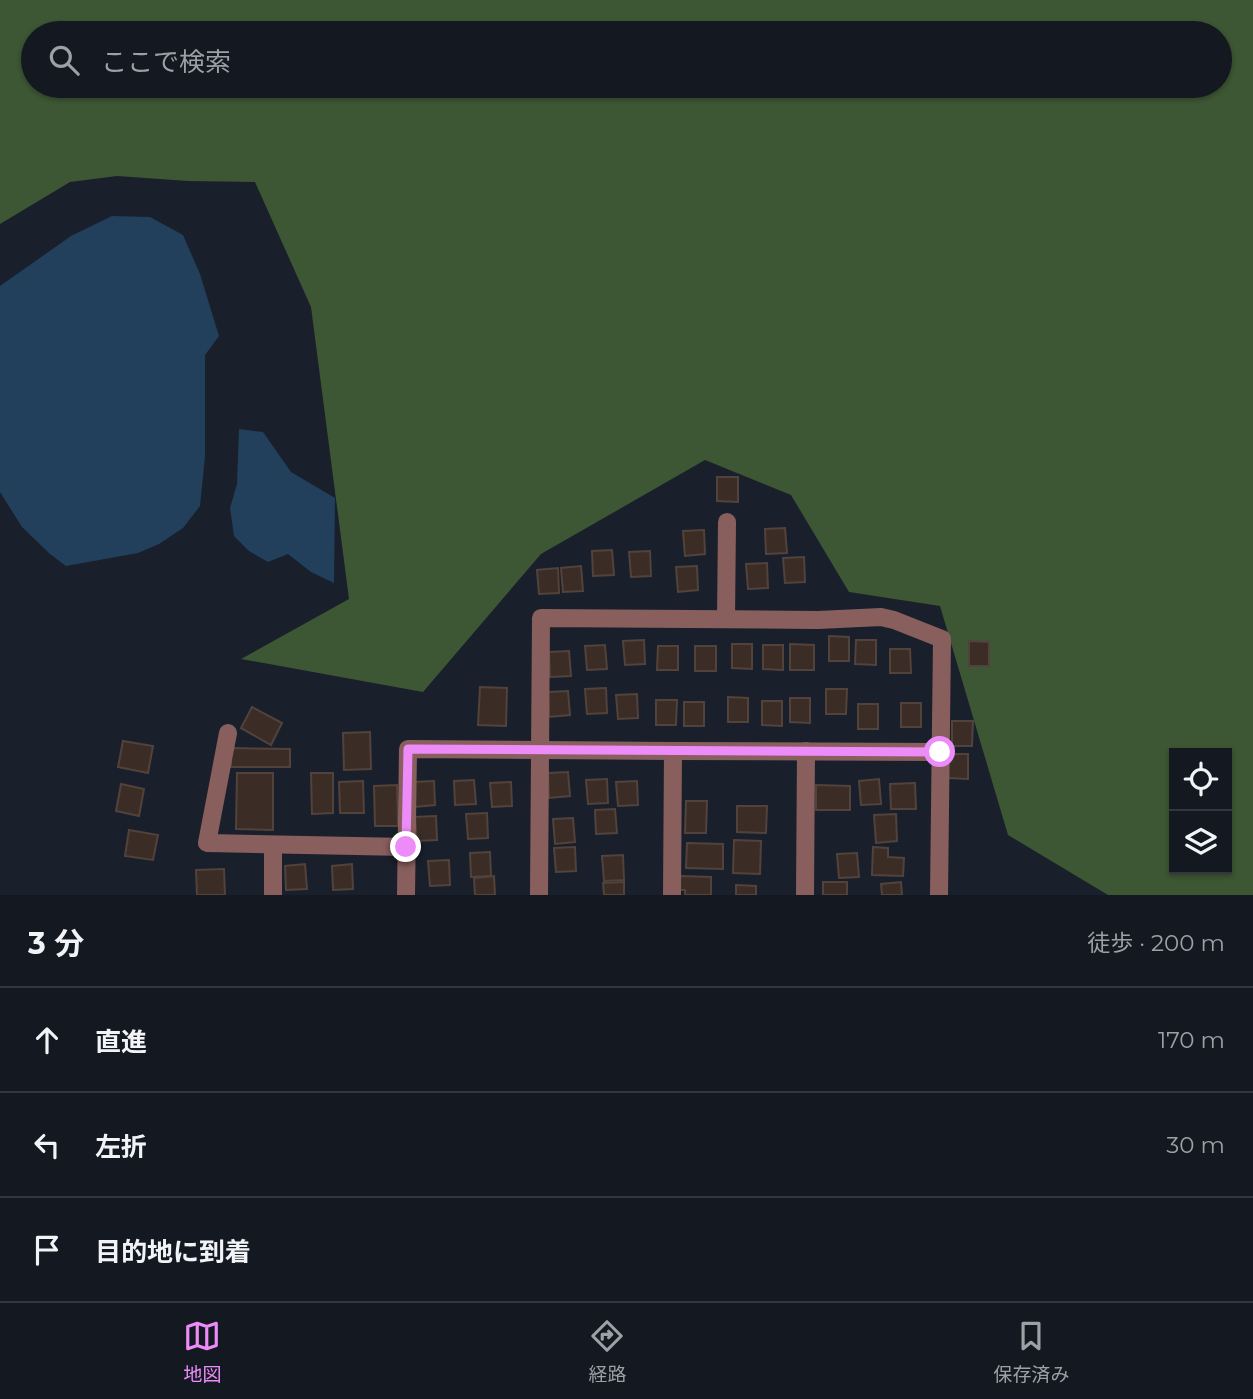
<!DOCTYPE html>
<html lang="ja">
<meta charset="utf-8">
<style>
:root{--surface:#131821;--page:#20252e;--text:#f1f3f6;--muted:#9da0a5;--line:#32373f;--accent:#ed8cf9}
body{margin:0;font-family:Montserrat,"Noto Sans JP",sans-serif;background:var(--page);color:var(--text)}
.controls{position:absolute;right:21px;bottom:21px;display:grid;overflow:hidden;border-radius:0px;box-shadow:0 2px 5px #0004}
.controls button{width:63px;height:63px;display:grid;place-items:center;padding:0;border:0;border-bottom:2px solid var(--line);background:var(--surface);color:var(--text);font:35px sans-serif}
.stop{position:absolute;width:21px;height:21px;margin:-16px;border:5px solid #ed8cf9;border-radius:50%;background:#fff}
.stop.end{background:#ed8cf9;border-color:#fff;box-shadow:0 2px 7px #0008}
.list{margin:0;padding:0;list-style:none}
h2{display:flex;justify-content:space-between;align-items:center;height:91px;margin:0;padding:0 28px;font-size:30px}
h2 small{font-size:23px;font-weight:400;color:var(--muted)}
.list li{display:grid;grid-template-columns:46px 1fr auto;gap:21px;align-items:center;box-sizing:border-box;height:105px;padding:0 28px;border-top:2px solid var(--line)}
.list b{display:block;font-size:26px;white-space:nowrap}
.list em{font-size:23px;font-style:normal;color:var(--muted)}
.icon{flex:none;width:38px;height:38px;fill:none;stroke:currentColor;stroke-width:2;stroke-linecap:round;stroke-linejoin:round}
.map{position:relative;flex:none;width:1253px;height:895px;overflow:hidden}
.search{position:absolute;background:var(--surface);box-shadow:0 2px 5px #0004;left:21px;right:21px;top:21px;height:77px;display:flex;align-items:center;gap:18px;box-sizing:border-box;padding:0 24px;border-radius:38px;color:var(--muted);font-size:26px}
.sheet{height:406px;background:var(--surface)}
nav{display:flex;justify-content:space-around;align-items:center;box-sizing:border-box;height:98px;border-top:2px solid var(--line);background:var(--surface);font-size:19px;color:var(--muted)}
nav a{display:grid;justify-items:center;gap:4px}
nav .on{color:var(--accent)}
.map>svg:first-child{display:block}
.forest{fill:#3d5633;fill-rule:evenodd}
.water{fill:#223f5c}
.building{fill:#3b2d26;stroke:#52423c;stroke-width:2}
.lines{fill:none;stroke-linecap:round;stroke-linejoin:round}
.minor{stroke:#895f5e;stroke-width:18}
.route{stroke:#ed8cf9;stroke-width:9}
</style>
<div class="map">
<svg width="1253" height="895" viewBox="0 0 1253 895">
<rect width="100%" height="100%" fill="#19202c"/>
<path class="forest" d="M0 0H1253V895H1108L1008 835 940 606 849 592 791 495 705 460 541 554 423 692 241 659 349 599 311 307 255 182 188 181 117 176 70 182 0 224ZM33 33H1220V86H33ZM1174 753H1227V869H1174Z"/>
<g class="water">
<polygon points="112,216 150,217 183,235 200,274 219,336 205,355 205,456 200,506 183,528 159,544 138,553 66,566 50,554 22,527 0,492 0,286 71,236"/>
<polygon points="239,429 263,432 291,472 335,498 334,583 311,572 288,554 268,562 249,551 234,536 230,508 237,484"/>
</g>
<g class="building">
<polygon points="717,477 738,477 738,502 717,501"/>
<polygon points="785,528 787,553 766,554 765,529"/>
<polygon points="704,530 705,554 685,556 683,531"/>
<polygon points="612,550 614,575 593,576 592,551"/>
<polygon points="650,551 651,576 631,577 629,552"/>
<polygon points="804,557 805,582 785,583 783,558"/>
<polygon points="767,563 768,588 748,589 746,564"/>
<polygon points="581,566 583,591 563,592 561,568"/>
<polygon points="697,566 698,590 678,592 676,567"/>
<polygon points="558,568 559,593 539,594 537,570"/>
<polygon points="829,636 849,637 849,661 829,661"/>
<polygon points="644,640 645,664 625,665 623,641"/>
<polygon points="856,640 876,640 876,665 855,664"/>
<polygon points="969,641 989,642 989,666 969,666"/>
<polygon points="732,644 752,644 752,669 732,668"/>
<polygon points="790,644 814,645 814,670 790,670"/>
<polygon points="605,645 607,669 587,670 585,646"/>
<polygon points="763,645 783,645 783,670 763,669"/>
<polygon points="658,646 678,646 678,670 657,670"/>
<rect x="695" y="646" width="21" height="25"/>
<polygon points="890,649 910,649 911,673 890,673"/>
<polygon points="569,651 571,676 550,677 549,652"/>
<polygon points="480,687 507,688 506,726 478,725"/>
<polygon points="606,688 607,713 587,714 585,689"/>
<polygon points="826,689 847,689 846,714 826,714"/>
<polygon points="568,691 570,715 549,717 548,692"/>
<polygon points="637,694 638,718 618,719 616,695"/>
<polygon points="728,697 748,698 748,722 728,722"/>
<polygon points="790,698 810,698 810,723 790,722"/>
<polygon points="656,700 677,700 676,725 656,725"/>
<polygon points="762,701 782,701 782,726 762,725"/>
<rect x="684" y="702" width="20" height="24"/>
<rect x="901" y="703" width="20" height="24"/>
<rect x="858" y="704" width="20" height="25"/>
<polygon points="252,707 282,723 271,745 241,728"/>
<polygon points="952,721 973,721 972,746 952,746"/>
<polygon points="370,732 371,769 344,770 343,733"/>
<polygon points="123,741 153,746 148,773 118,767"/>
<polygon points="231,748 290,749 290,767 231,767"/>
<polygon points="948,754 968,754 968,779 948,778"/>
<polygon points="568,772 570,796 549,798 548,773"/>
<polygon points="237,773 273,773 273,830 236,829"/>
<polygon points="311,773 333,773 333,813 312,814"/>
<polygon points="607,779 608,803 588,804 586,780"/>
<polygon points="879,779 881,804 861,805 859,781"/>
<polygon points="474,780 476,804 455,805 454,781"/>
<polygon points="363,781 364,813 340,813 339,782"/>
<polygon points="434,781 435,805 415,807 413,782"/>
<polygon points="637,781 638,805 618,806 616,782"/>
<polygon points="511,782 512,806 492,807 490,783"/>
<polygon points="915,783 916,809 891,809 890,784"/>
<polygon points="121,784 144,789 139,816 116,811"/>
<polygon points="397,785 398,826 375,826 374,786"/>
<polygon points="816,785 850,786 850,810 816,810"/>
<polygon points="686,801 707,801 706,833 685,833"/>
<polygon points="737,806 767,806 766,833 737,832"/>
<polygon points="615,809 617,833 596,834 595,810"/>
<polygon points="487,813 488,838 468,839 466,814"/>
<polygon points="896,814 897,841 876,843 874,815"/>
<polygon points="436,816 437,840 417,841 415,817"/>
<polygon points="573,818 575,842 555,844 553,819"/>
<polygon points="129,830 158,835 153,860 125,856"/>
<polygon points="734,840 761,841 760,874 733,873"/>
<polygon points="687,843 723,844 723,869 686,868"/>
<polygon points="575,847 576,871 556,872 554,848"/>
<polygon points="873,847 888,848 888,857 904,858 903,876 872,875"/>
<polygon points="490,852 491,876 471,877 470,853"/>
<polygon points="857,853 859,877 839,878 837,854"/>
<polygon points="623,855 624,880 604,881 602,856"/>
<polygon points="449,860 450,885 430,886 428,861"/>
<polygon points="305,864 307,889 286,890 285,866"/>
<polygon points="352,864 353,889 333,890 332,866"/>
<polygon points="224,869 225,895 197,895 196,870"/>
<polygon points="494,876 495,895 475,895 474,878"/>
<polygon points="680,876 711,877 711,895 685,895 685,890 680,890"/>
<polygon points="624,882 624,895 604,895 603,883"/>
<rect x="823" y="882" width="24" height="13"/>
<polygon points="901,882 902,895 882,895 881,884"/>
<polygon points="736,885 756,886 756,895 736,895"/>
</g>
<g class="lines">
<g class="minor">
<polyline points="726,619 727,522"/>
<polyline points="228,733 207,843 406,847"/>
<polyline points="673,751 940,752"/>
<polyline points="273,895 273,845"/>
<polyline points="406,895 408,749 673,751 672,895"/>
<polyline points="539,895 541,618 818,620 881,617 894,620 942,639 939,895"/>
<polyline points="805,895 806,751"/>
</g>
</g>
<g class="lines">
<polyline class="route" points="406,847 408,749 940,752"/>
</g>
</svg>
<div class="controls">
<button><svg class="icon" aria-label="locate" viewBox="0 0 24 24"><circle cx="12" cy="12" r="6"/><path d="M12 2v4M12 18v4M2 12h4M18 12h4"/></svg></button>
<button><svg class="icon" aria-label="layers" viewBox="0 0 24 24"><path d="M12 4l9 5-9 5-9-5zM3 14l9 5 9-5"/></svg></button>
</div>
<div class="stop" style="left:940px;top:752px"></div>
<div class="stop end" style="left:406px;top:847px"></div>
<div class="search"><svg class="icon" aria-label="search" viewBox="0 0 24 24"><circle cx="10" cy="10" r="6"/><path d="M15 15l6 6"/></svg>ここで検索</div>
</div>
<section class="sheet">
<h2>3 分<small>徒歩 · 200 m</small></h2>
<ul class="list">
<li><svg class="icon" aria-label="ahead" viewBox="0 0 24 24"><path d="M12 20V5M6 11l6-6 6 6"/></svg><div><b>直進</b></div><em>170 m</em></li>
<li><svg class="icon" aria-label="left" viewBox="0 0 24 24"><path d="M17 20v-9H6M10 6l-5 5 5 5"/></svg><div><b>左折</b></div><em>30 m</em></li>
<li><svg class="icon" aria-label="arrive" viewBox="0 0 24 24"><path d="M6 21V4h12l-3 4 3 4H6"/></svg><div><b>目的地に到着</b></div></li>
</ul>
</section>
<nav>
<a class="on"><svg class="icon" aria-label="map" viewBox="0 0 24 24"><path d="M3 6l6-2 6 2 6-2v14l-6 2-6-2-6 2zM9 4v14M15 6v14"/></svg>地図</a>
<a><svg class="icon" aria-label="directions" viewBox="0 0 24 24"><path d="M12 3l9 9-9 9-9-9zM9 14v-3h6M13 9l2 2-2 2"/></svg>経路</a>
<a><svg class="icon" aria-label="saved" viewBox="0 0 24 24"><path d="M7 4h10v16l-5-4-5 4z"/></svg>保存済み</a>
</nav>
